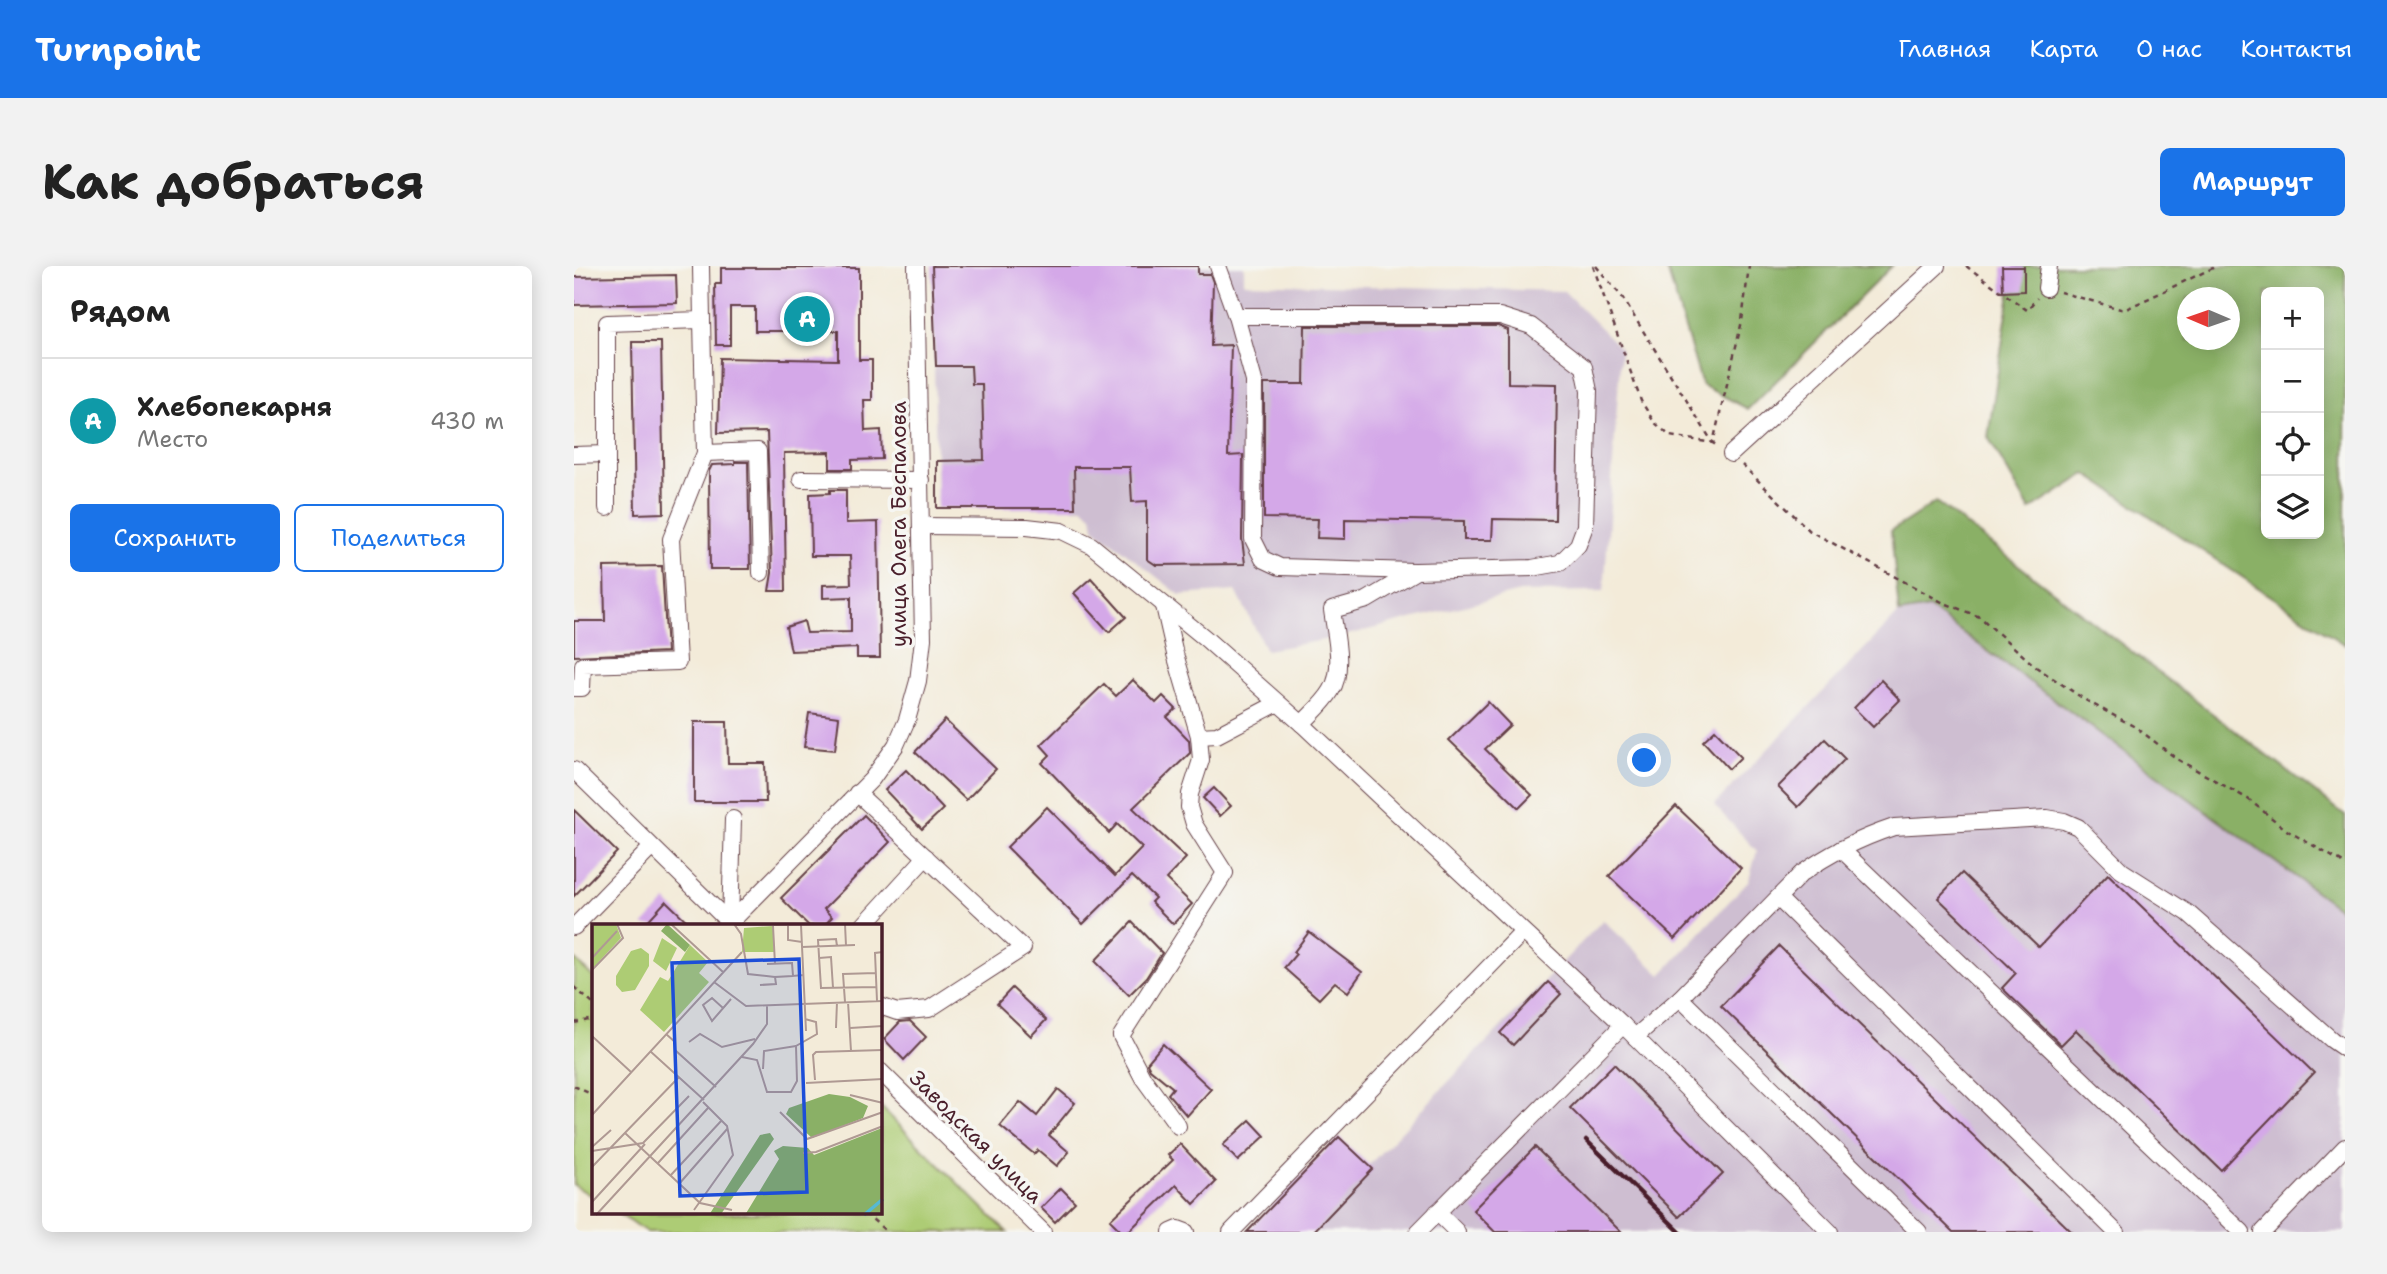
<!DOCTYPE html>
<html lang="ru">
<meta charset="utf-8">
<style>
:root{--surface:#fff;--page:#f2f2f2;--text:#222;--muted:#767676;--line:#e0e0e0;--accent:#1a73e8}
body{margin:0;font-family:"Shantell Sans",sans-serif;background:var(--page);color:var(--text)}
.controls{position:absolute;right:21px;top:21px;display:grid;overflow:hidden;border-radius:10px;box-shadow:0 4px 18px #0003}
.controls button{width:63px;height:63px;display:grid;place-items:center;padding:0;border:0;border-bottom:2px solid var(--line);background:var(--surface);color:var(--text);font:35px sans-serif}
.compass{position:absolute;left:1603px;top:21px;width:63px;height:63px;border-radius:50%;background:var(--surface);box-shadow:0 4px 18px #0003;rotate:272deg}
.you{position:absolute;left:1071px;top:495px;width:24px;height:24px;margin:-18px;border:5px solid #fff;border-radius:50%;background:#1a73e8;box-shadow:0 0 0 10px #1a73e833}
.badge{display:grid;place-items:center;width:46px;height:46px;border-radius:50%;background:var(--accent);color:#fff;font-size:23px;font-weight:700}
.pin{position:absolute;translate:-50% -50%;border:4px solid #fff;box-shadow:0 2px 7px #0006}
.list{margin:0;padding:0;list-style:none}
h2{display:flex;justify-content:space-between;align-items:center;height:91px;margin:0;padding:0 28px;font-size:30px}
h2 small{font-size:23px;font-weight:400;color:var(--muted)}
.list li{display:grid;grid-template-columns:46px 1fr auto;gap:21px;align-items:center;box-sizing:border-box;height:126px;padding:0 28px;border-top:2px solid var(--line)}
.list b{display:block;font-size:26px;white-space:nowrap}
.list p{margin:0;font-size:23px;white-space:nowrap;color:var(--muted)}
.list em{font-size:23px;font-style:normal;color:var(--muted)}
.actions{display:flex;gap:14px;padding:21px 28px}
.actions a{flex:1;padding:16px 0;border:2px solid var(--accent);border-radius:10px;text-align:center;font-size:24px;color:var(--accent)}
.actions .main{background:var(--accent);color:#fff}
.icon{flex:none;width:38px;height:38px;fill:none;stroke:currentColor;stroke-width:2;stroke-linecap:round;stroke-linejoin:round}
.map{position:relative;flex:none;width:1771px;height:966px;overflow:hidden;border-radius:10px}
header{display:flex;align-items:center;gap:42px;box-sizing:border-box;height:98px;padding:0 35px;background:var(--accent);color:#fff}
header strong{font-size:33px}
nav{display:flex;gap:38px;margin-inline-start:auto;font-size:24px}
.intro{display:flex;align-items:center;justify-content:space-between;box-sizing:border-box;height:168px;padding:0 42px}
h1{margin:0;font-size:49px}
.button{padding:18px 32px;border-radius:10px;background:var(--accent);color:#fff;font-size:24px;font-weight:700}
main{display:flex;gap:42px;padding:0 42px}
aside{flex:1;background:var(--surface);border-radius:10px;box-shadow:0 4px 18px #0003}
.map>svg:first-child{display:block}
.industrial{fill:#cebed1}
.green{fill:#adcc74;stroke:#7c7650;stroke-width:2}
.forest{fill:#8ab066;stroke:#6a6848;stroke-width:2;fill-rule:evenodd}
.building{fill:#d4a8e8}
.lines{fill:none;stroke-linecap:round;stroke-linejoin:round}
.minor-casing{stroke:#633e45;stroke-width:18}
.path{stroke:#633e45;stroke-width:2.5;stroke-dasharray:5 5;stroke-linecap:butt}
.minor{stroke:#fff;stroke-width:16}
.rail{stroke:#4a1f2b;stroke-width:4.5}
.labels{text-anchor:middle;dominant-baseline:central;stroke-width:7;stroke-linejoin:round;paint-order:stroke}
.street-label{font-size:21px;fill:#4a1f2b;stroke:#f6f6f2}
.inset-river{fill:none;stroke:#56b9d4;stroke-width:3.5}
.inset-road{fill:none;stroke:#af9993;stroke-width:2}
.view{fill:#1d4ed8;fill-opacity:0.15;stroke:#1d4ed8;stroke-width:3.5}
.inset-edge{fill:none;stroke:#4a1f2b;stroke-width:3.5}
</style>
<header>
<strong>Turnpoint</strong>
<nav><a>Главная</a><a>Карта</a><a>О нас</a><a>Контакты</a></nav>
</header>
<div class="intro"><h1>Как добраться</h1><a class="button">Маршрут</a></div>
<main>
<aside>
<h2>Рядом<small></small></h2>
<ul class="list">
<li><span class="badge" style="background:#0f9aa8">A</span><div><b>Хлебопекарня</b><p>Место</p></div><em>430 m</em></li>
</ul>
<div class="actions"><a class="main">Сохранить</a><a>Поделиться</a></div>
</aside>
<div class="map">
<svg width="1771" height="966" viewBox="0 0 1771 966">
<rect width="100%" height="100%" fill="#f6f6f2"/>
<filter id="ink" filterUnits="userSpaceOnUse"><feTurbulence type="fractalNoise" baseFrequency=".0143" numOctaves="2"/><feDisplacementMap in="SourceGraphic" scale="14" xChannelSelector="R" yChannelSelector="G"/><feConvolveMatrix kernelMatrix="1 2 1 2 8 2 1 2 1" color-interpolation-filters="sRGB"/></filter>
<filter id="wash" filterUnits="userSpaceOnUse"><feTurbulence type="fractalNoise" baseFrequency=".00686" numOctaves="4" result="noise"/><feDisplacementMap in="SourceGraphic" scale="28" xChannelSelector="R" yChannelSelector="G"/><feGaussianBlur stdDeviation="1.57" result="paint"/><feColorMatrix in="noise" values="0 0 0 0 0 0 0 0 0 0 0 0 0 0 0 0 0 1.4 0 .05"/><feComposite in="paint" operator="in"/></filter>
<g filter="url(#wash)">
<rect width="100%" height="100%" fill="#f3ebd9"/>
<g class="industrial">
<polygon points="358,0 670,0 670,17 990,25 1047,83 1030,325 946,326 761,372 692,384 662,325 606,329 520,262 518,249 509,242 363,242"/>
<polygon points="1354,342 1771,647 1771,966 673,966 765,871 795,899 1029,654 1087,709 1175,614 1183,585 1140,539 1325,347"/>
</g>
<g class="green">
<polygon points="0,693 19,711 19,931 0,919"/>
<polygon points="306,840 433,966 73,966 43,947 306,947"/>
</g>
<g class="forest">
<polygon points="1092,0 1318,0 1174,143 1128,119"/>
<path d="M1440 0H1771V379L1512 208 1456 244 1414 171ZM1692 26H1745V268H1692ZM1614 32H1656V74H1614Z"/>
<polygon points="1362,236 1771,549 1771,647 1355,342 1325,347 1317,265"/>
</g>
<g id="blocks">
<g class="building">
<polygon points="358,0 624,0 624,8 636,8 639,16 637,80 657,79 654,190 669,189 668,273 671,298 582,299 573,293 573,235 558,236 556,201 500,201 501,242 363,242 363,195 410,194 408,118 398,118 397,100 362,100"/>
<polygon points="1428,1 1450,1 1450,25 1429,26"/>
<polygon points="147,2 285,2 285,94 298,94 298,134 290,134 291,165 307,164 308,193 278,194 278,203 256,203 256,186 210,187 212,325 195,325 198,307 193,166 144,167 146,92 264,94 264,65 181,65 181,41 156,41 156,79 142,79 141,18 147,18"/>
<polygon points="102,9 103,37 0,39 0,11"/>
<polygon points="731,60 924,60 934,64 934,117 983,118 981,254 919,253 918,274 890,274 890,255 771,253 771,273 743,272 744,253 690,252 690,118 730,118"/>
<polygon points="58,76 87,76 90,247 61,248"/>
<polygon points="161,196 174,196 176,303 136,303 135,205 138,199 161,198"/>
<polygon points="256,224 272,224 272,257 304,256 306,392 283,392 283,382 217,385 212,361 230,355 233,367 277,366 277,331 249,332 249,319 277,318 276,290 237,290 236,228 256,227"/>
<polygon points="88,300 93,386 0,390 0,355 31,355 30,301"/>
<polygon points="517,312 552,351 535,366 500,327"/>
<polygon points="559,414 582,437 589,430 602,443 593,451 615,474 616,487 559,542 612,592 592,613 618,638 599,658 577,636 581,632 558,610 509,658 433,581 473,541 541,610 568,582 543,558 535,567 468,497 476,489 467,479 530,418 542,430"/>
<polygon points="1307,414 1326,434 1299,461 1280,442"/>
<polygon points="914,436 936,459 911,483 958,529 945,542 875,474"/>
<polygon points="235,447 265,451 261,484 230,481"/>
<polygon points="371,454 422,503 392,534 341,486"/>
<polygon points="120,456 153,456 154,497 191,497 192,536 120,536"/>
<polygon points="1141,464 1167,491 1155,503 1129,475"/>
<polygon points="1251,473 1271,493 1224,541 1204,521"/>
<polygon points="332,504 369,543 348,563 311,524"/>
<polygon points="640,522 657,540 646,550 629,532"/>
<polygon points="1102,540 1167,602 1101,673 1035,610"/>
<polygon points="0,544 43,586 0,630"/>
<polygon points="290,549 316,576 250,643 258,651 250,660 235,660 207,632"/>
<polygon points="1388,607 1465,681 1534,608 1740,807 1647,904 1502,764 1487,779 1428,722 1442,707 1364,632"/>
<polygon points="92,635 118,660 69,660"/>
<polygon points="558,656 588,687 572,712 555,729 521,695"/>
<polygon points="735,666 788,706 774,726 761,716 745,733 710,702 722,688 720,686"/>
<polygon points="1205,680 1498,966 1379,966 1147,740"/>
<polygon points="974,716 987,728 939,779 926,767"/>
<polygon points="438,722 472,754 457,770 423,738"/>
<polygon points="336,755 352,771 330,794 310,773 326,756"/>
<polygon points="589,778 637,823 613,850 594,828 599,822 576,803 573,797"/>
<polygon points="1040,798 1149,908 1105,951 996,842"/>
<polygon points="484,823 501,837 475,869 495,886 483,900 464,884 460,888 426,860 446,836 463,850"/>
<polygon points="676,854 691,870 664,895 649,879"/>
<polygon points="765,871 799,903 739,966 673,966"/>
<polygon points="606,878 642,916 620,938 602,919 554,966 548,966 536,954 599,894 594,889"/>
<polygon points="961,881 1047,966 921,966 899,944"/>
<polygon points="487,922 501,936 481,956 467,942"/>
</g>
</g>
</g>
<g filter="url(#ink)">
<use href="#blocks" fill-opacity="0" stroke="#633e45" stroke-width="2"/>
<g class="lines">
<defs>
<g id="minor">
<path d="M644 0 662 50H926L957 60 1010 101 1015 125 1011 260 1004 279 986 297 958 302 842 305 793 334 758 344C761 368 771 403 757 425 750 437 737 448 728 458"/>
<polyline points="1472,22 1475,0"/>
<polyline points="662,50 680,115 679,273 689,293 706,301 840,305"/>
<polyline points="128,54 131,187 184,185 187,307"/>
<polyline points="1157,188 1363,0"/>
<polyline points="0,189 33,188"/>
<polyline points="227,213 347,214"/>
<polyline points="33,242 33,57 128,54 127,0"/>
<polyline points="348,260 453,261 488,265 517,279 631,372 728,458 1049,759 1256,966"/>
<polyline points="590,340 601,388 625,470 627,494 616,528 615,541 620,558 651,607 547,770 569,812 604,860"/>
<polyline points="0,422 8,422 9,399 104,396 97,273 131,187"/>
<polyline points="625,470 643,469 704,437"/>
<polyline points="0,504 159,660"/>
<polyline points="283,527 449,682 355,743 323,746 306,740"/>
<polyline points="1267,583 1668,966"/>
<polyline points="1204,632 1542,966"/>
<polyline points="156,657 298,513 322,479 333,454 344,415 349,373 342,0"/>
<polyline points="156,657 159,553"/>
<polyline points="289,660 352,591"/>
<polyline points="0,661 78,581"/>
<polyline points="1106,732 1345,966"/>
<path d="M1061 771 1106 732 1227 608C1256 587 1287 572 1320 561L1473 552 1490 555 1504 561 1548 605 1614 647 1758 774 1771 783"/>
<polyline points="306,805 469,966"/>
<polyline points="863,946 883,966"/>
<polyline points="597,966 604,963 612,966"/>
<polyline points="657,966 949,666"/>
<polyline points="844,966 1049,759"/>
<polyline points="1689,966 1771,881"/>
</g>
</defs>
<use href="#minor" class="minor-casing"/>
<g class="path">
<polyline points="1019,0 1067,135 1080,156 1096,170 1139,177 1168,55 1175,0"/>
<polyline points="1022,0 1048,31 1139,177 1143,180"/>
<polyline points="1392,0 1453,44 1463,32"/>
<polyline points="1486,26 1550,44 1643,0"/>
<polyline points="1168,199 1236,265 1368,336 1406,351 1462,401 1513,435 1563,462 1603,493 1674,533 1714,565 1771,598"/>
<polyline points="0,721 19,738"/>
<polyline points="0,757 19,753"/>
<polyline points="0,820 19,829"/>
<polyline points="291,947 313,966"/>
</g>
<use href="#minor" class="minor"/>
<polyline class="rail" points="1012,874 1106,966"/>
</g>
</g>
<g class="labels">
<g class="street-label">
<text transform="translate(325 258) rotate(-90)">улица Олега Беспалова</text>
<text transform="translate(402 871) rotate(45)">Заводская улица</text>
</g>
</g>
<g transform="translate(18 658)">
<rect width="290" height="290" fill="#f3ebd9"/>
<path d="M0 0H24L29 14 0 45ZM181 2 182 28H150L152 4ZM70 14 85 24 74 47 61 37ZM98 21 116 38 107 49 117 58 72 108 48 86 68 53 76 57ZM49 24 57 30V42L43 66 30 68 24 61V52L39 27Z" fill="#adcc74"/>
<path d="M75 0 98 21 93 28 69 7ZM237 170 258 173 276 182 271 194 220 214 194 190 197 184ZM290 204V290L153 291 187 235 182 227 191 222 216 224 222 231ZM178 209 182 215 129 290 117 291 168 211Z" fill="#8ab066"/>
<path class="inset-river" d="M272 291 291 275"/>
<path class="inset-road" d="M79 0 131 48M142 0 149 10 156 50 183 53M253 0 254 22M144 1 225 0M196 1V16L210 18M209 1 214 107M181 2 183 40M245 22 244 15 226 16 229 64 284 63M210 23 263 21M0 34 25 7M227 34 239 33 241 64M175 40 200 39 201 52 211 51M0 46 31 14 25 0M122 58 154 82 291 77M168 61 184 60 183 53 201 52M285 77 283 29 291 28M253 78 251 50 284 49M256 78 259 127M131 84 120 74 111 81 120 97 139 75M244 104 245 78M258 104 291 102M74 110 83 118V126L124 163M0 112 39 148M97 118 108 110 130 123 163 115M58 127 112 176M150 133 165 136 175 168H199L205 157 204 122 225 110 224 98 213 95M171 145 172 127 204 122M223 156 221 131 224 128 291 126M214 159 291 155M258 171 291 179M188 188 215 215 291 188M0 191 150 28M33 209 108 279 140 286M0 223 19 206M0 227 51 219 97 172M211 229 224 228 291 202M66 239 116 184M0 243 87 153M78 252 130 196M87 260 136 204M0 278 53 220M102 286 141 231 135 202 111 178M4 291 161 120 175 100V82"/>
<path class="view" d="M207 35 215 268 88 272 80 39Z"/>
<rect width="290" height="290" class="inset-edge"/>
</g>
</svg>
<div class="controls">
<button>+</button>
<button>−</button>
<button><svg class="icon" aria-label="locate" viewBox="0 0 24 24"><circle cx="12" cy="12" r="6"/><path d="M12 2v4M12 18v4M2 12h4M18 12h4"/></svg></button>
<button><svg class="icon" aria-label="layers" viewBox="0 0 24 24"><path d="M12 4l9 5-9 5-9-5zM3 14l9 5 9-5"/></svg></button>
</div>
<svg class="compass" viewBox="-18 -18 36 36"><path d="M0-13l5 13h-10z" fill="#e53935"/><path d="M0 13l5-13h-10z" fill="#767676"/></svg>
<div class="you"></div>
<div class="pin badge" style="left:233px;top:53px;background:#0f9aa8">A</div>
</div>
</main>
